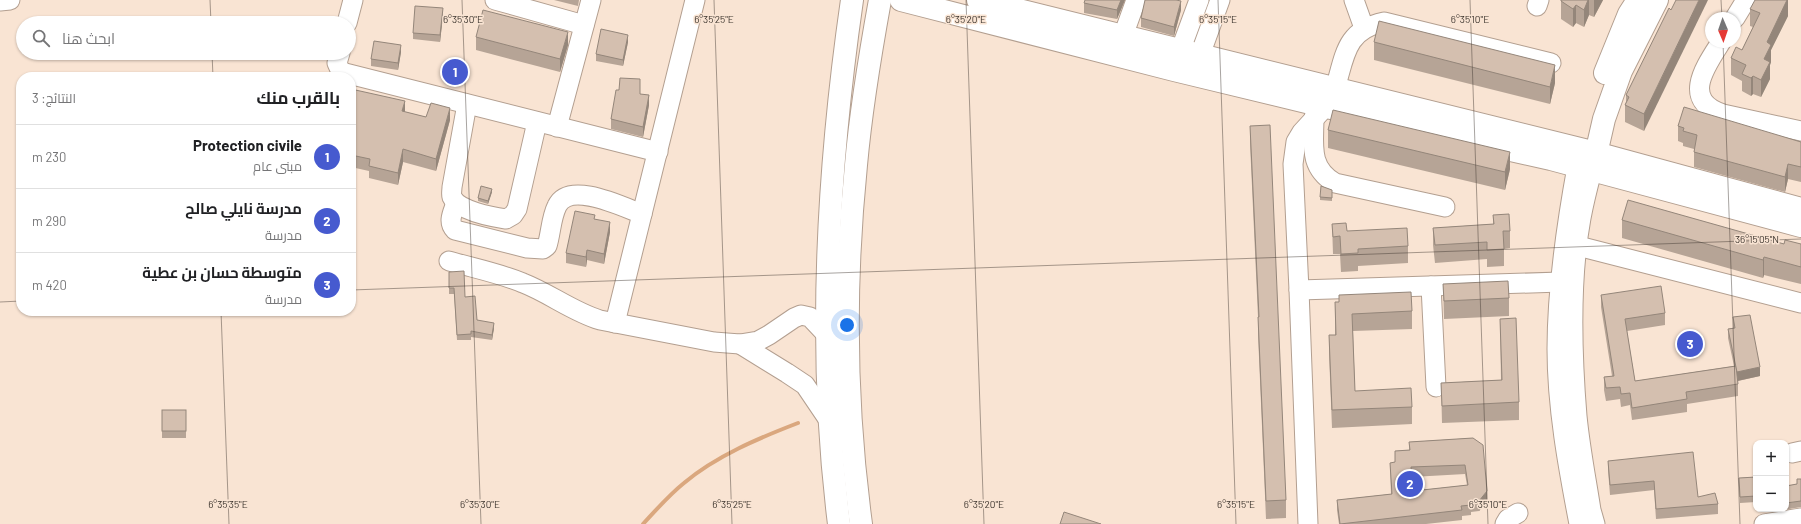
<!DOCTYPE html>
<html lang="ar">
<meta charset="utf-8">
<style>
:root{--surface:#fff;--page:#f6f6f6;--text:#202124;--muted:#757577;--line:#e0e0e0;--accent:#465acf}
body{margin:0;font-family:Barlow,Cairo,sans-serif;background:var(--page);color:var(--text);direction:rtl}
.controls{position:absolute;right:12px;bottom:12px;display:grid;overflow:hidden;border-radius:8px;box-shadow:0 1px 3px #0004}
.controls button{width:36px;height:36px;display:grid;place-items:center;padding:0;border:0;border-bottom:1px solid var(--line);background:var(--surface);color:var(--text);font:20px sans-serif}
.compass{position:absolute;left:1705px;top:12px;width:36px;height:36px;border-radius:50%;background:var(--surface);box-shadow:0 1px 3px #0004;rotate:178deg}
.you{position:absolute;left:847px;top:325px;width:14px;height:14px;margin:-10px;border:3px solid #fff;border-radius:50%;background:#1a73e8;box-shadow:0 0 0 6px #1a73e833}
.badge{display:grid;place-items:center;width:26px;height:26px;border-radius:50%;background:var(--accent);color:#fff;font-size:13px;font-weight:700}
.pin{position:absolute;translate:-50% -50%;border:2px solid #fff;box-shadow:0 1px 4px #0006}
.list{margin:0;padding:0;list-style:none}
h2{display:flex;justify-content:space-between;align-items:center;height:52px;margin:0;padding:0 16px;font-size:17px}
h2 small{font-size:13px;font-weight:400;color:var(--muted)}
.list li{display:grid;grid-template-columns:26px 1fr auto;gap:12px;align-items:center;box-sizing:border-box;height:64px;padding:0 16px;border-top:1px solid var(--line)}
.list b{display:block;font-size:15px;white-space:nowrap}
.list p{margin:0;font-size:13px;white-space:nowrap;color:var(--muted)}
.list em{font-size:13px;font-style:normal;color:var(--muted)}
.icon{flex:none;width:22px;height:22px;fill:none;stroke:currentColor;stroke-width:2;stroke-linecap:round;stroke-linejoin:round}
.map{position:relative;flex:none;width:1801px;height:524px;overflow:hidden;direction:ltr}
.search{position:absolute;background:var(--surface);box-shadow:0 1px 3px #0004;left:16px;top:16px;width:340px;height:44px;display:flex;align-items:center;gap:10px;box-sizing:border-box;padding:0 14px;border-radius:22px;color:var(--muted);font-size:15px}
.panel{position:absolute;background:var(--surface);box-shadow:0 1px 3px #0004;left:16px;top:72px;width:340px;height:244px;border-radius:16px;direction:rtl}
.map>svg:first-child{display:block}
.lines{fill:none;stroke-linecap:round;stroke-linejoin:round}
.stream{stroke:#daa77e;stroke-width:4}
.minor-casing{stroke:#b39f90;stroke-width:21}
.major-casing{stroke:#b39f90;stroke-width:24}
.minor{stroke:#fff;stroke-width:19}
.major{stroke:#fff;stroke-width:22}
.wall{fill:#b6a496;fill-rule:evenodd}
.shaded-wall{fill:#94867a}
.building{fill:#d4bfaf;stroke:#94867a;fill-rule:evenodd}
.ticks{fill:none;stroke:#3e362f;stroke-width:1;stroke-opacity:0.45}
.ticks-label{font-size:10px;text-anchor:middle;fill:#3e362f;stroke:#f9e4d3;stroke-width:3;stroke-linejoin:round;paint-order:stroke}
</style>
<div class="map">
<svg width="1801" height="524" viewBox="0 0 1801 524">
<rect width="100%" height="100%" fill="#f9e4d3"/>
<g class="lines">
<path class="stream" d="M643 524C656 510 669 495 684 483 716 456 759 438 798 423"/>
<defs>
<g id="minor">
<polyline points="495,0 584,25"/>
<polyline points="1354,0 1364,28"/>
<polyline points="0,1 10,0"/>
<polyline points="1537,6 1539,0"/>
<polyline points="1735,18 1746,0"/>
<polyline points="347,23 353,0"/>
<polyline points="1123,36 1136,0"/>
<path d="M1721 42C1705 67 1681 100 1723 114L1801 131"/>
<polyline points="340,53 337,63 341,72 658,152"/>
<polyline points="1175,65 1199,0"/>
<polyline points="1195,69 1220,0"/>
<path d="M1335 89C1345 56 1345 30 1384 22L1551 63"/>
<path d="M467 104 452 187C452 190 451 194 452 197 458 211 493 217 506 219L513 215 517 209 537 122"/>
<path d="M1314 117C1314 144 1308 167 1335 183L1445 207"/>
<polyline points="557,127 591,0"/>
<path d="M1577 167C1566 227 1557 288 1557 349 1557 407 1568 467 1579 524"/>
<path d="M1592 171C1588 186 1584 202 1581 218 1570 278 1572 355 1577 416 1580 447 1586 478 1591 510L1595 524"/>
<path d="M456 203C453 212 447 222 455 230L527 248 543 249 547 246C551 233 551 218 557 206 569 180 623 207 642 214"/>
<polyline points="1578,246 1801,303"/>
<path d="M449 261C473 268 499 273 523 283 549 293 573 312 600 320L714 342 740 344 758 341 769 335 794 318 801 315 810 317 827 335"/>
<polyline points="1431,286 1436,387"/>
<polyline points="1299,290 1561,282"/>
<polyline points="615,323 695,0"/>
<polyline points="740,344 787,373 805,385 830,422"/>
<polyline points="1792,453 1801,451"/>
<polyline points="1308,524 1299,290 1293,164 1296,142 1302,132 1326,106"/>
<polyline points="1505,524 1508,519 1518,513"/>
<polyline points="1764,524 1801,518"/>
</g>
<g id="major">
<polyline points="901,0 1174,70 1422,130 1551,159 1801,226"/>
<polyline points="978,0 1596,153 1801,209"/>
<polyline points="1605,73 1629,14 1638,0"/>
<polyline points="1593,167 1604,119 1621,71 1657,0"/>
<path d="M839 524C817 350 827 173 852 0"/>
<path d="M861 524C845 406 844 283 856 165 861 109 870 55 880 0"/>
</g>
</defs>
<use href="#minor" class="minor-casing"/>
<use href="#major" class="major-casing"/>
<use href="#minor" class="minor"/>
<use href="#major" class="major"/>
</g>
<g class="wall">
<polygon points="554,0 579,0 578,6"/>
<polygon points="1125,0 1117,19 1084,13 1084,3"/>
<polygon points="1561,0 1603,0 1594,17 1589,15 1584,27 1576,23 1573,27 1561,19"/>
<polygon points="1788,0 1788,16 1771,50 1771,62 1770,65 1770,79 1761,97 1753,94 1751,96 1742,91 1742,81 1731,75 1731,58 1742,50 1753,27 1750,26 1750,9"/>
<polygon points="1181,10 1174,36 1141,27 1141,18"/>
<polygon points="1671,10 1644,131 1625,122 1625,105 1626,102 1626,95"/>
<polygon points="443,15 440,42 413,39 413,33"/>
<polygon points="476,37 568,45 560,72 476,50"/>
<polygon points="628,42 623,66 596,61 596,54"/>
<polygon points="1374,42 1555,83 1550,104 1374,60"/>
<polygon points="401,52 398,70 371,66 371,59"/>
<polygon points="351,89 405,112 426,117 450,120 436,171 403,162 398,185 369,178 369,171 351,167 351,131 352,127 351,127"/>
<polygon points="640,94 649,105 643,137 611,129 611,119"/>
<polygon points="1250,126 1286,500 1286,518 1266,519 1258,334 1258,317 1250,143"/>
<polygon points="1678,126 1801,142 1801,182 1788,179 1785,192 1694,167 1694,149 1683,146 1683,143 1678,141"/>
<polygon points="1328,130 1510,169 1505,190 1328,148"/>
<polygon points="492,192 488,204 478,201 478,198"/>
<polygon points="1332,194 1332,201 1320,200 1320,197"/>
<polygon points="1493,215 1510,231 1510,248 1504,249 1504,266 1487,267 1487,259 1435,263 1433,245 1433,228 1493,224"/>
<polygon points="595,219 610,232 604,264 587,260 586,267 566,263 566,253"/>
<polygon points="1622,220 1784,244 1801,244 1801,284 1764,275 1763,278 1622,238"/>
<polygon points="1332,224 1347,231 1408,246 1408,263 1358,266 1358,271 1341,272 1340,254 1333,254"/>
<polygon points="449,272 477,320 494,328 492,340 471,337 471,340 457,340 454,294 449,294"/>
<polygon points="1443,284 1509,298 1509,316 1444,319"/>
<polygon points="1601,295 1665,313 1665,325 1627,331 1635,381 1734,366 1728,338 1728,329 1733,328 1733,317 1760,376 1738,381 1738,396 1687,404 1687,412 1632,420 1630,405 1621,407 1620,399 1606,401 1604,390 1604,377 1612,376 1601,307"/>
<polygon points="1335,302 1412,311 1412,329 1353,331 1355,391 1412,407 1412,424 1332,428 1329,353 1329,335 1335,335"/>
<polygon points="1500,319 1519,402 1519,420 1442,423 1441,383 1501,380"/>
<rect x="162" y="410" width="24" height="28"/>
<path d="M1473 438 1487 501 1479 511 1471 512V515L1462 516V520L1426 524H1339L1337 510V500L1391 494 1390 463 1395 462V451L1409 450V442ZM1465 474 1467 485 1413 491 1412 477Z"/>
<polygon points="1608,461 1698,497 1718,504 1718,514 1656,519 1654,490 1610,495 1608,470"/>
<polygon points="1756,477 1756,502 1740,503 1739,478"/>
<polygon points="1801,479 1801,507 1771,512 1771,509 1786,509 1786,486 1797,484"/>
</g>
<g class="shaded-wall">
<polygon points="1121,0 1125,0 1117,19 1117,10"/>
<polygon points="1588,0 1589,0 1589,15 1584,27 1584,10"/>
<polygon points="1594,0 1603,0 1594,17"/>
<polygon points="1699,0 1708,0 1644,131 1644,114"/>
<polygon points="1787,0 1788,0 1788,16 1771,50 1771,62 1770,65 1770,79 1761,97 1761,80 1767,42"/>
<polygon points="1181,1 1181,10 1174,36 1174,27"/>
<polygon points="1576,5 1576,23 1573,27 1573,9"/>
<polygon points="443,8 443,15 440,42 440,35"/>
<polygon points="568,32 568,45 560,72 560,59"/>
<polygon points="628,35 628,42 623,66 623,60"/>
<polygon points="401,45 401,52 398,70 398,63"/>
<polygon points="1555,65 1555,83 1550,104 1550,87"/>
<polygon points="1753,76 1753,94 1751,96 1751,78"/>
<polygon points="649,95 649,105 643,137 643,127"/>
<polygon points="405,101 405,114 402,111"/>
<polygon points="450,108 450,120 436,171 436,159"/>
<polygon points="403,149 403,162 398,185 398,173"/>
<polygon points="1510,152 1510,169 1505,190 1505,172"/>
<polygon points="1788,164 1788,179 1785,192 1785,177"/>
<polygon points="492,189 492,192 488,204 488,201"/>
<polygon points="610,222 610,232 604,264 604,254"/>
<polygon points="587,250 587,260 586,267 586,257"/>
<polygon points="1764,257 1764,275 1763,278 1763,260"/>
<polygon points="494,323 494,328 492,340 492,335"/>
<polygon points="1760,367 1760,376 1737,381 1737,372"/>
<polygon points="1487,491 1487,501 1479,511 1479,501"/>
</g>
<g class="building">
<polygon points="1085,0 1121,0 1117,10 1084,3"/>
<polygon points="1145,0 1176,0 1181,1 1174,27 1141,18"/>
<polygon points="1561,0 1588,0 1584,10 1576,5 1573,9 1561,1"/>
<polygon points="1676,0 1699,0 1644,114 1625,105 1629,97 1626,95 1669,8 1671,10"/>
<polygon points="1755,0 1787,0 1767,42 1771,45 1764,59 1770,62 1761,80 1753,76 1751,78 1742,74 1746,65 1731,58 1736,47 1742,50 1760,13 1750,9"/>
<polygon points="415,6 443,8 440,35 413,33"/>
<polygon points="483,10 568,32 560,59 476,37"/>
<polygon points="1379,21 1555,65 1550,87 1374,42"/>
<polygon points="601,29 628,35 623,60 596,54"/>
<polygon points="374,41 401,45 398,63 371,59"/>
<polygon points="620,78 640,79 640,94 649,95 643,127 611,119 616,90 619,90"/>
<polygon points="351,89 405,101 402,111 426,117 431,103 450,108 436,159 403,149 398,173 369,166 370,159 351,155 351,131 354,116 351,115"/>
<polygon points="1684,107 1801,142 1801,167 1788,164 1785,177 1694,152 1697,135 1683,131 1684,128 1678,126"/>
<polygon points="1333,110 1510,152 1505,172 1328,130"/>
<polygon points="1270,125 1286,500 1266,501 1258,317 1259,317 1250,126"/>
<polygon points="481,186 492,189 488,201 478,198"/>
<polygon points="1321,186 1332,190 1332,198 1320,197"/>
<polygon points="1628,200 1784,244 1785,240 1801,244 1801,267 1764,257 1763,260 1622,220"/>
<polygon points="575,211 595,215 594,219 610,222 604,254 587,250 586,257 566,253"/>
<polygon points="1509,214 1510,231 1503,231 1504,249 1487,250 1487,242 1435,245 1433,228 1494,224 1493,215"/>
<polygon points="1346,223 1347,231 1407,228 1408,246 1358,249 1358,253 1341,254 1340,236 1333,237 1332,224"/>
<polygon points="464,271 465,297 475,296 477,320 494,323 492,335 471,331 471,334 457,335 454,288 449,288 449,272"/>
<polygon points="1508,281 1509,298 1444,301 1443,284"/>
<polygon points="1661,286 1665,313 1625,319 1635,381 1736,366 1738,384 1686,392 1687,399 1632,408 1630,393 1621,394 1620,387 1606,388 1604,377 1614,376 1601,295"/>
<polygon points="1411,292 1412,311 1352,314 1355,391 1411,388 1412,407 1332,410 1329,335 1336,335 1335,302 1339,302 1339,295"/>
<polygon points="1750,315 1760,367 1737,372 1728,329 1735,328 1733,317"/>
<polygon points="1516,318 1519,402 1442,406 1441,383 1502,380 1500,319"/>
<rect x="162" y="410" width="24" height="21"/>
<path d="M1473 438 1483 445 1487 491 1479 501 1470 502 1471 505 1461 506 1462 510 1340 524 1337 500 1392 494 1390 463 1395 462V451L1410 450 1409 442ZM1465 465 1468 485 1413 491 1411 467Z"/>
<polygon points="1693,452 1698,497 1715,493 1718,504 1656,509 1654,481 1610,485 1608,461"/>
<polygon points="1756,477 1756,496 1740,497 1739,478"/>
<polygon points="1797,479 1801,479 1801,501 1786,503 1786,486 1797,484"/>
<polygon points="1064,512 1101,524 1060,524"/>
</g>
<path class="ticks" d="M210 0 211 23M462 0 481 524M714 0 732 524M966 0 984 524M1218 0 1236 524M1470 0 1488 524M1721 0 1722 18M1723 42 1740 524M212 53 213 77M351 290 1801 239M0 302 21 301M221 311 229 524"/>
<g class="ticks-label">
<text x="463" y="23">6°35'30"E</text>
<text x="714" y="23">6°35'25"E</text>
<text x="966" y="23">6°35'20"E</text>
<text x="1218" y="23">6°35'15"E</text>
<text x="1470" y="23">6°35'10"E</text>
<text x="1757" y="243">36°15'05"N</text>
<text x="228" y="508">6°35'35"E</text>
<text x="480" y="508">6°35'30"E</text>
<text x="732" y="508">6°35'25"E</text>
<text x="984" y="508">6°35'20"E</text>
<text x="1236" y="508">6°35'15"E</text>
<text x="1488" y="508">6°35'10"E</text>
</g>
</svg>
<div class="controls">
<button>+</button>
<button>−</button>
</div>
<svg class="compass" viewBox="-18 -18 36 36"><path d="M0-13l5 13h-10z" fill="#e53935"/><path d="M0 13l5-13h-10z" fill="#757577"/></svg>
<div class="you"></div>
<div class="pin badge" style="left:455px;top:72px">1</div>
<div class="pin badge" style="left:1410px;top:484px">2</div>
<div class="pin badge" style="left:1690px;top:344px">3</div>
<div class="search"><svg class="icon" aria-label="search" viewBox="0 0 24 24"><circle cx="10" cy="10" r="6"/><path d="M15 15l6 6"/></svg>ابحث هنا</div>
<section class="panel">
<h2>بالقرب منك<small>النتائج: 3</small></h2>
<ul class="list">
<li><span class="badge">1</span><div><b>Protection civile</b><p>مبنى عام</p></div><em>230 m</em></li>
<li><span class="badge">2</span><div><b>مدرسة نايلي صالح</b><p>مدرسة</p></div><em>290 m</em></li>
<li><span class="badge">3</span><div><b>متوسطة حسان بن عطية</b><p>مدرسة</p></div><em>420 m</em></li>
</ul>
</section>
</div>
